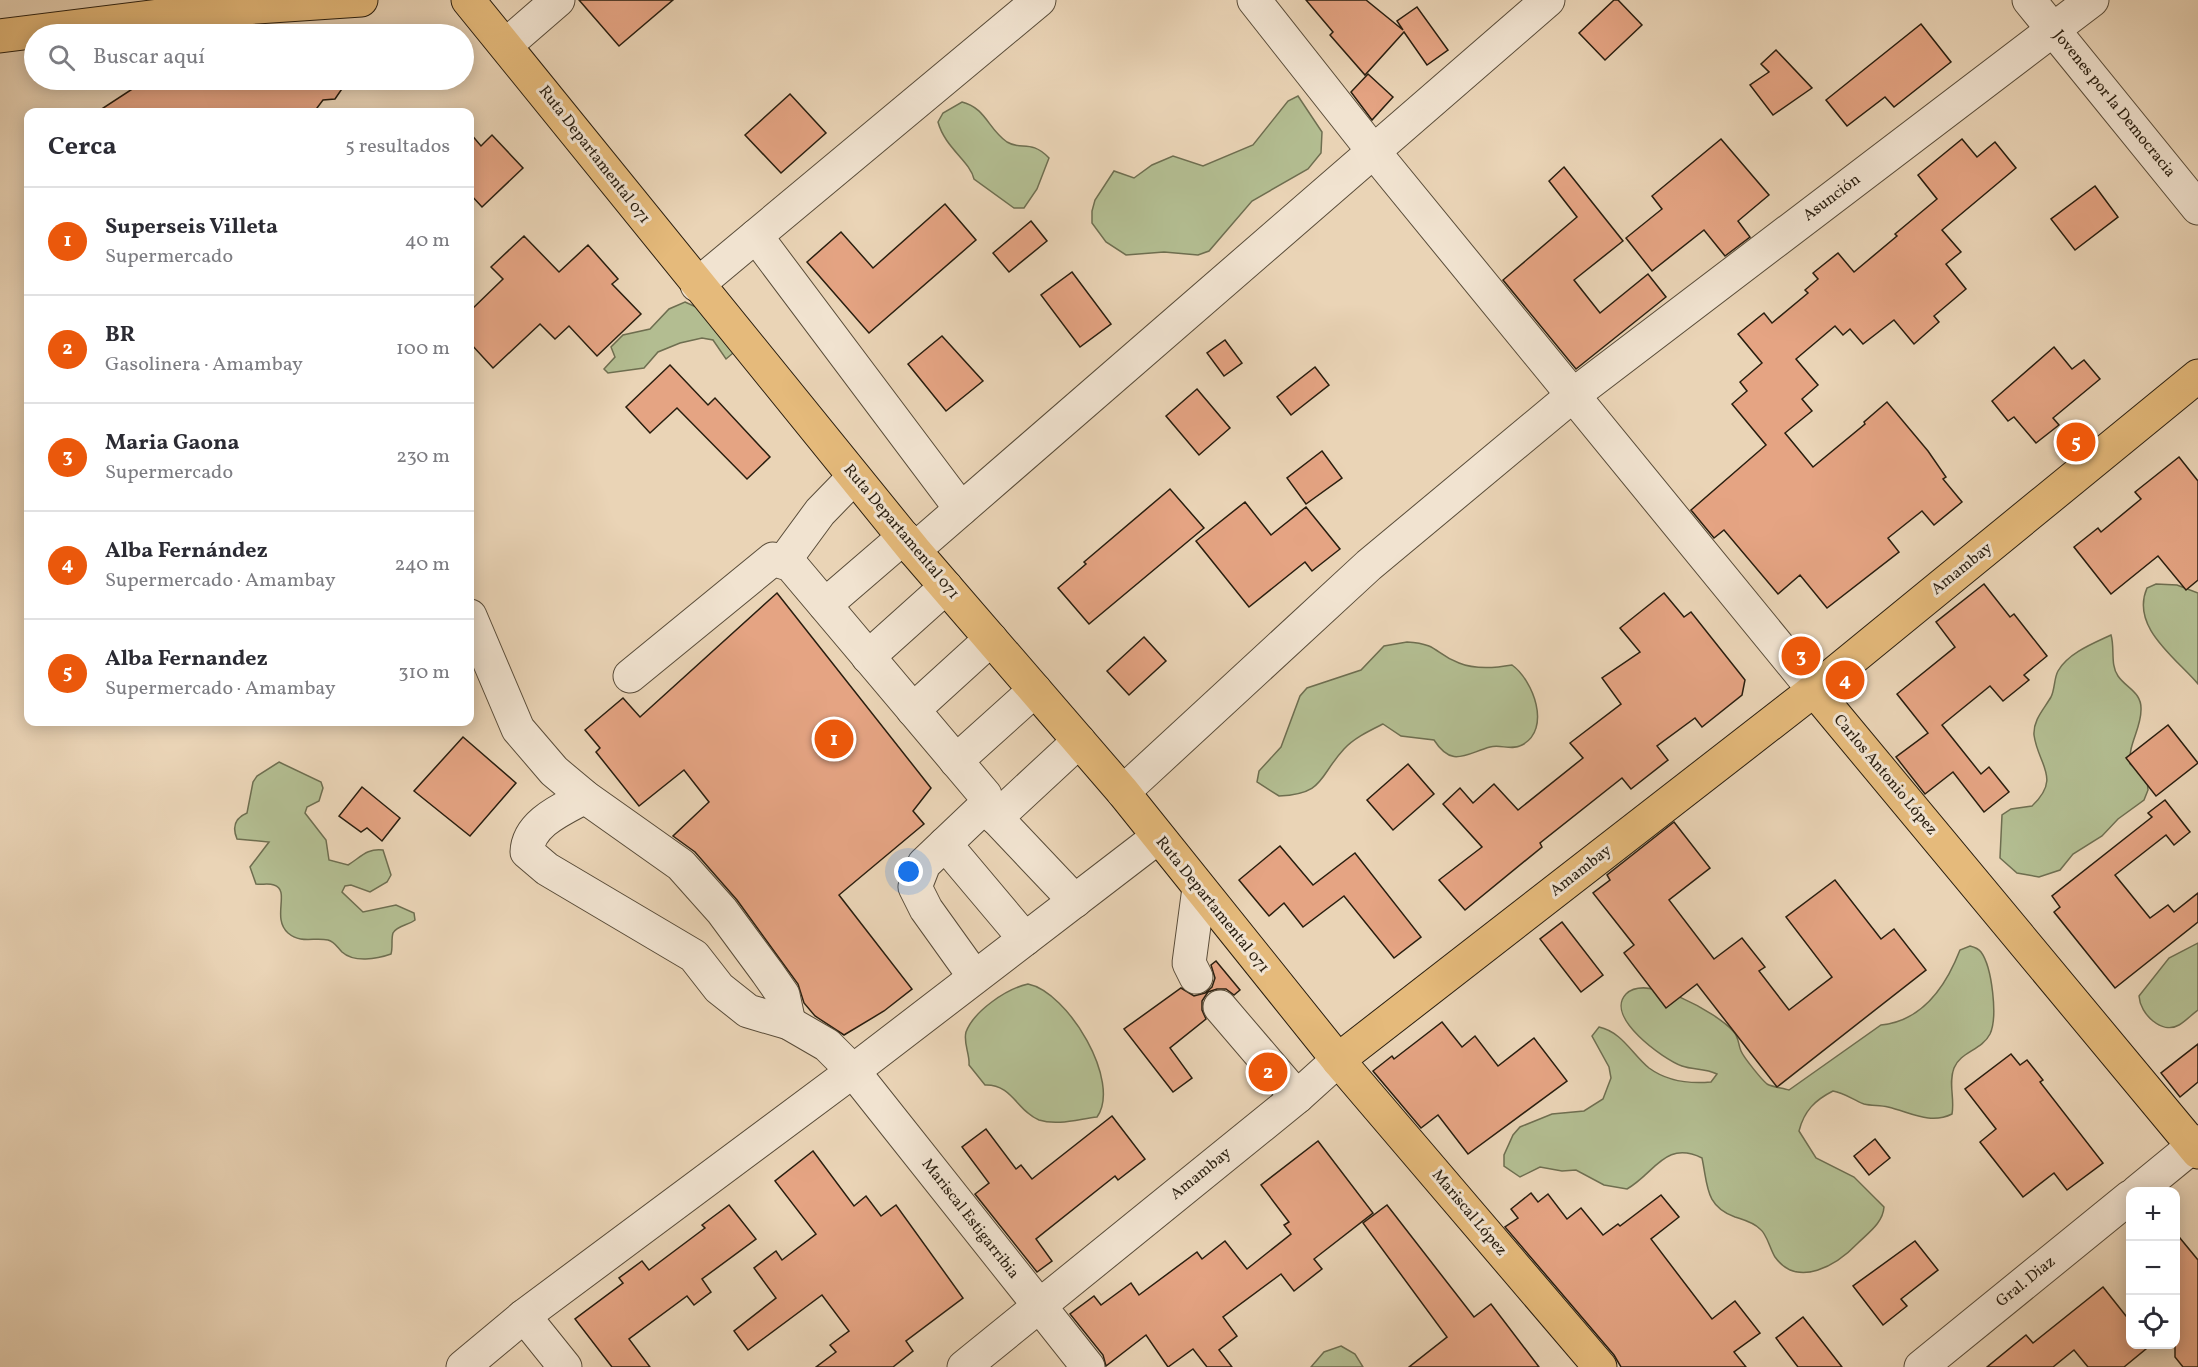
<!DOCTYPE html>
<html lang="es">
<meta charset="utf-8">
<style>
:root{--surface:#fff;--page:#f2f2f3;--text:#2b2b33;--muted:#7c7c81;--line:#e1e1e2;--accent:#ea580c}
body{margin:0;font-family:Vollkorn,serif;background:var(--page);color:var(--text)}
.controls{position:absolute;right:18px;bottom:18px;display:grid;overflow:hidden;border-radius:12px;box-shadow:0 3px 15px #0003}
.controls button{width:54px;height:54px;display:grid;place-items:center;padding:0;border:0;border-bottom:2px solid var(--line);background:var(--surface);color:var(--text);font:30px sans-serif}
.you{position:absolute;left:909px;top:872px;width:21px;height:21px;margin:-15px;border:4px solid #fff;border-radius:50%;background:#1a73e8;box-shadow:0 0 0 9px #1a73e833}
.badge{display:grid;place-items:center;width:39px;height:39px;border-radius:50%;background:var(--accent);color:#fff;font-size:20px;font-weight:700}
.pin{position:absolute;translate:-50% -50%;border:3px solid #fff;box-shadow:0 2px 6px #0006}
.list{margin:0;padding:0;list-style:none}
h2{display:flex;justify-content:space-between;align-items:center;height:78px;margin:0;padding:0 24px;font-size:26px}
h2 small{font-size:20px;font-weight:400;color:var(--muted)}
.list li{display:grid;grid-template-columns:39px 1fr auto;gap:18px;align-items:center;box-sizing:border-box;height:108px;padding:0 24px;border-top:2px solid var(--line)}
.list b{display:block;font-size:22px;white-space:nowrap}
.list p{margin:0;font-size:20px;white-space:nowrap;color:var(--muted)}
.list em{font-size:20px;font-style:normal;color:var(--muted)}
.icon{flex:none;width:33px;height:33px;fill:none;stroke:currentColor;stroke-width:2;stroke-linecap:round;stroke-linejoin:round}
.map{position:relative;flex:none;width:2198px;height:1367px;overflow:hidden}
.search{position:absolute;background:var(--surface);box-shadow:0 3px 15px #0003;left:24px;top:24px;width:450px;height:66px;display:flex;align-items:center;gap:15px;box-sizing:border-box;padding:0 21px;border-radius:33px;color:var(--muted);font-size:22px}
.panel{position:absolute;background:var(--surface);box-shadow:0 3px 15px #0003;left:24px;top:108px;width:450px;height:618px;border-radius:12px}
.map>svg:first-child{display:block}
.green{fill:#b3bd91;stroke:#6e6e50;stroke-width:1.5}
.building{fill:#e5a483;stroke:#291e0f;stroke-width:1.5}
.lines{fill:none;stroke-linecap:round;stroke-linejoin:round}
.minor-casing{stroke:#594c39;stroke-width:35}
.major-casing{stroke:#291e0f;stroke-width:35}
.minor{stroke:#f1e3d0;stroke-width:33}
.major{stroke:#e5ba7b;stroke-width:33}
.labels{text-anchor:middle;dominant-baseline:central;stroke-width:6;stroke-linejoin:round;paint-order:stroke}
.street-label{font-size:16px;fill:#291e0f;stroke:#f1e3d0}
</style>
<div class="map">
<svg width="2198" height="1367" viewBox="0 0 2198 1367">
<rect width="100%" height="100%" fill="#ead4b6"/>
<filter id="stains"><feTurbulence type="fractalNoise" baseFrequency=".00333" numOctaves="4"/><feColorMatrix values="0 0 0 0 .2 0 0 0 0 .09 0 0 0 0 .02 0 0 0 .5 -.17"/></filter>
<radialGradient id="worn" r=".72"><stop offset=".6" stop-color="#630" stop-opacity="0"/><stop offset="1" stop-color="#630" stop-opacity=".3"/></radialGradient>
<g class="green">
<polygon points="1298,96 1322,132 1321,153 1308,169 1252,201 1209,251 1198,255 1164,252 1126,255 1106,242 1092,223 1092,211 1095,200 1114,171 1134,178 1152,165 1173,156 1203,166 1253,145 1288,101"/>
<path d="M962 102C986 108 988 129 1007 142 1021 151 1031 139 1049 158L1037 189 1024 208H1014L974 179C970 161 945 148 938 122L943 113Z"/>
<polygon points="685,302 705,311 739,348 726,359 713,340 702,338 680,343 658,352 644,368 608,373 604,369 615,357 611,347 623,335 650,329 669,309"/>
<path d="M2156 584 2177 585 2198 593V684C2176 658 2130 627 2147 588Z"/>
<path d="M2111 635C2115 648 2110 665 2118 676 2126 688 2142 692 2141 710 2141 729 2128 744 2130 764L2147 779 2148 790 2144 800 2118 819 2102 836 2073 854 2060 870 2039 877 2017 873 2000 858 2002 815 2011 809 2032 806C2062 778 2038 765 2034 735 2033 720 2044 709 2051 697 2055 689 2054 678 2058 671 2068 653 2094 643 2111 635Z"/>
<path d="M1407 642C1440 644 1434 654 1459 663 1476 670 1495 668 1512 665 1533 680 1552 729 1522 745 1511 751 1501 744 1490 747 1465 754 1452 768 1434 740L1401 736 1383 724C1369 731 1354 738 1344 749 1318 777 1325 794 1279 796L1257 782 1259 771 1281 747 1300 696 1307 688 1361 670 1384 646Z"/>
<path d="M279 762 321 782 323 788 319 801 307 807 305 813 326 840 329 860 348 865C361 857 367 848 383 850L391 875 387 882 370 892 351 885 345 886 342 892 363 912 396 905 414 913 415 920C409 925 396 926 393 933 391 939 393 947 391 954 377 959 354 963 342 952 337 947 335 942 328 940 314 937 301 944 288 933 271 918 291 890 274 885 268 883 262 885 256 884L250 867 269 842 237 839C232 827 235 818 247 813L253 782 257 776Z"/>
<path d="M2198 943V1010C2192 1014 2186 1021 2179 1025 2162 1035 2140 1014 2139 996L2169 958Z"/>
<path d="M1970 946C1974 947 1978 948 1981 952 1992 967 1998 1017 1990 1034 1982 1050 1960 1052 1954 1068 1948 1084 1955 1098 1952 1114 1930 1125 1910 1112 1888 1107 1880 1105 1872 1106 1864 1104 1853 1100 1845 1093 1833 1091 1815 1100 1804 1111 1799 1131L1816 1158 1854 1177 1884 1207C1883 1223 1868 1233 1858 1243 1837 1265 1798 1289 1775 1257 1770 1249 1767 1234 1760 1229 1753 1222 1744 1220 1735 1217 1705 1206 1708 1186 1702 1158 1665 1140 1655 1173 1627 1189L1604 1185 1576 1170 1562 1171 1540 1167 1520 1177 1504 1166V1155L1513 1135 1520 1127 1552 1114 1584 1111 1603 1099 1611 1078 1609 1067 1592 1036 1599 1027C1622 1032 1632 1054 1649 1068 1668 1082 1689 1084 1711 1082L1717 1074C1705 1068 1693 1070 1682 1066 1663 1059 1604 1017 1626 994 1647 973 1717 1013 1733 1031 1739 1037 1738 1044 1741 1051 1744 1058 1762 1080 1767 1084 1772 1087 1783 1088 1789 1090L1881 1025C1922 1021 1946 986 1960 950Z"/>
<path d="M1028 984C1068 992 1122 1082 1097 1117 1079 1119 1057 1126 1039 1120 1017 1111 1012 1084 985 1085L969 1065C970 1054 963 1043 966 1032 974 1011 1006 989 1028 984Z"/>
<polygon points="1341,1346 1355,1354 1363,1367 1311,1367 1324,1352"/>
</g>
<g class="building">
<polygon points="579,0 673,0 619,46"/>
<polygon points="1306,0 1366,0 1403,30 1397,21 1417,7 1448,50 1427,65 1404,32 1365,75 1330,35 1333,32"/>
<polygon points="1614,0 1618,0 1642,25 1605,60 1579,33"/>
<polygon points="1921,24 1951,62 1894,107 1885,97 1847,126 1826,100"/>
<polygon points="1776,50 1812,88 1773,115 1750,85 1769,72 1761,64"/>
<polygon points="1368,74 1393,97 1372,120 1351,92"/>
<polygon points="146,80 348,80 335,99 323,100 314,112 97,112"/>
<polygon points="790,94 826,133 781,173 745,135"/>
<polygon points="470,133 481,146 492,135 523,168 482,207 470,194"/>
<polygon points="1721,139 1769,195 1738,221 1750,237 1725,256 1704,230 1652,271 1626,238 1662,209 1652,196"/>
<polygon points="1962,139 1977,157 1995,142 2016,168 1942,230 1961,252 1946,264 1966,289 1934,316 1939,322 1914,344 1894,320 1863,344 1850,329 1843,335 1835,326 1796,359 1818,385 1802,399 1812,411 1785,433 1813,467 1865,424 1864,422 1887,402 1928,451 1946,477 1943,479 1962,502 1934,525 1922,511 1888,538 1899,552 1827,608 1800,575 1778,594 1724,530 1714,538 1691,510 1766,445 1732,404 1747,391 1740,382 1762,363 1738,334 1764,313 1772,323 1808,293 1805,290 1818,279 1813,273 1838,253 1854,272 1897,236 1895,234 1937,199 1918,175"/>
<polygon points="1564,167 1623,241 1574,280 1600,313 1648,274 1666,297 1576,369 1503,280 1577,217 1549,181"/>
<polygon points="2095,186 2118,217 2075,250 2051,219"/>
<polygon points="945,204 976,240 869,333 807,262 841,232 873,268"/>
<polygon points="1031,221 1047,241 1009,272 993,253"/>
<polygon points="524,236 559,272 588,245 618,279 612,284 641,314 597,356 569,326 555,339 540,324 493,368 470,343 470,311 503,279 491,267"/>
<polygon points="1072,272 1111,324 1080,347 1041,295"/>
<polygon points="942,336 983,381 946,411 908,364"/>
<polygon points="1225,340 1242,363 1224,376 1207,353"/>
<polygon points="2054,347 2072,369 2084,360 2100,379 2053,418 2059,425 2036,443 2014,417 2008,421 1992,401"/>
<polygon points="670,365 708,405 715,398 770,457 747,479 677,408 650,433 626,407"/>
<polygon points="1315,367 1329,385 1291,415 1277,397"/>
<polygon points="1197,389 1230,428 1199,455 1166,416"/>
<polygon points="1322,451 1342,478 1306,504 1287,478"/>
<polygon points="2179,457 2198,481 2198,580 2186,590 2158,556 2111,594 2074,547 2098,528 2101,532 2141,499 2135,492"/>
<polygon points="1170,489 1204,528 1089,624 1058,588 1086,564 1084,562"/>
<polygon points="1245,502 1271,535 1306,507 1340,549 1312,571 1305,562 1249,607 1196,541"/>
<polygon points="1984,584 2010,617 2014,614 2047,656 2024,675 2029,680 2003,701 1990,686 1942,725 1981,774 1989,767 2009,792 1984,812 1953,772 1925,794 1896,757 1928,733 1897,694 1955,647 1936,622"/>
<polygon points="777,593 931,788 913,811 924,824 839,895 912,989 884,1011 844,1035 815,1016 804,1003 798,984 737,900 695,852 673,836 709,802 684,770 639,806 596,752 600,748 585,730 623,698 640,717"/>
<polygon points="1664,593 1684,617 1691,612 1745,680 1742,695 1702,727 1695,718 1657,746 1668,760 1631,789 1622,778 1540,843 1542,847 1465,910 1439,880 1482,847 1443,804 1460,788 1473,803 1494,784 1518,810 1583,758 1570,743 1621,704 1602,678 1640,652 1620,628"/>
<polygon points="1144,637 1166,661 1129,695 1107,671"/>
<polygon points="2168,725 2198,763 2156,796 2126,758"/>
<polygon points="463,737 516,783 470,836 414,791"/>
<polygon points="1408,764 1434,794 1393,830 1367,800"/>
<polygon points="362,787 400,818 382,841 367,828 361,832 339,816"/>
<polygon points="2165,800 2190,832 2174,845 2166,835 2115,875 2150,918 2168,905 2174,912 2198,893 2198,922 2115,988 2054,912 2060,907 2052,896 2152,817 2148,813"/>
<polygon points="1674,822 1710,868 1669,900 1714,959 1742,938 1765,967 1759,971 1789,1010 1832,977 1786,917 1835,880 1881,939 1894,929 1926,970 1777,1087 1697,984 1666,1008 1624,953 1634,945 1593,893 1610,880 1607,875"/>
<polygon points="1280,846 1313,885 1355,853 1421,937 1394,958 1344,896 1303,927 1284,903 1269,916 1239,880"/>
<polygon points="1562,922 1603,975 1581,992 1540,939"/>
<polygon points="1216,961 1240,990 1234,995 1226,989 1217,989 1208,992 1202,1001 1202,1010 1206,1019 1170,1048 1192,1078 1173,1092 1124,1029 1181,988 1194,996 1205,993 1212,987 1215,978 1211,965"/>
<polygon points="1442,1022 1462,1047 1475,1036 1498,1066 1534,1038 1567,1081 1468,1154 1438,1115 1421,1128 1373,1071 1392,1056 1394,1059"/>
<polygon points="2198,1044 2198,1082 2180,1097 2161,1073"/>
<polygon points="2011,1054 2020,1065 2027,1060 2043,1080 2040,1082 2103,1163 2067,1190 2054,1173 2023,1197 1980,1142 1996,1129 1965,1089"/>
<polygon points="1112,1116 1145,1159 1118,1180 1115,1176 1036,1239 1052,1261 1037,1272 975,1194 989,1183 962,1147 986,1129 1016,1169 1021,1165 1032,1179"/>
<polygon points="1875,1139 1890,1158 1869,1175 1854,1156"/>
<polygon points="1318,1141 1373,1213 1314,1259 1322,1269 1294,1291 1281,1274 1223,1317 1237,1336 1219,1350 1232,1367 1207,1367 1193,1349 1168,1367 1146,1335 1106,1366 1103,1355 1070,1314 1094,1296 1101,1305 1131,1283 1139,1295 1197,1252 1202,1259 1225,1241 1247,1269 1291,1234 1284,1225 1289,1222 1261,1185"/>
<polygon points="813,1151 854,1206 866,1196 881,1216 896,1205 963,1298 906,1341 913,1351 893,1367 816,1367 836,1352 830,1345 849,1331 822,1295 748,1350 734,1331 776,1298 754,1268 776,1251 782,1260 816,1234 775,1181"/>
<polygon points="1531,1193 1538,1202 1548,1194 1567,1219 1581,1208 1603,1235 1618,1224 1620,1226 1661,1195 1679,1217 1651,1239 1712,1319 1735,1301 1760,1333 1734,1352 1746,1367 1621,1367 1614,1355 1505,1227 1518,1218 1511,1209"/>
<polygon points="729,1205 756,1239 702,1279 711,1292 694,1305 687,1296 629,1339 650,1367 612,1367 575,1319 623,1283 619,1278 642,1261 649,1270 705,1228 702,1225"/>
<polygon points="1387,1205 1474,1317 1491,1304 1539,1367 1409,1367 1447,1337 1363,1223"/>
<polygon points="2175,1232 2198,1260 2198,1367 2183,1367 2175,1357"/>
<polygon points="1915,1241 1938,1270 1901,1299 1907,1306 1883,1325 1853,1286"/>
<polygon points="2103,1287 2130,1321 2130,1344 2152,1344 2124,1367 2088,1367 2074,1350 2053,1367 1987,1367 2026,1335 2033,1343"/>
<polygon points="1803,1317 1842,1367 1798,1367 1776,1338"/>
</g>
<g class="lines">
<defs>
<g id="minor">
<polyline points="1254,0 1374,152 1814,690"/>
<polyline points="2029,0 2198,208"/>
<polyline points="506,45 558,0"/>
<polyline points="756,236 961,509"/>
<polyline points="697,285 1039,0"/>
<polyline points="914,550 1548,0"/>
<polyline points="784,561 820,512 854,477"/>
<polyline points="825,605 904,537"/>
<polyline points="470,616 518,729 554,771 585,797 681,865 722,911 767,972 783,995 789,1023"/>
<polyline points="868,657 946,587"/>
<polyline points="630,676 773,559 791,565 985,795 985,806 924,864 915,887 926,909 974,976"/>
<polyline points="913,710 991,639"/>
<polyline points="956,761 1035,690"/>
<polyline points="1123,792 1369,565 1572,396 2092,0"/>
<path d="M585 797C563 809 528 823 527 852L547 869 694 956 719 988 748 1011 789 1023 827 1045 853 1071 1088 1367"/>
<polyline points="985,806 1075,901"/>
<polyline points="996,818 1079,741"/>
<polyline points="945,844 1025,939"/>
<polyline points="1196,977 1189,963 1199,888"/>
<polyline points="1220,1007 1297,1097"/>
<polyline points="2137,1192 2198,1142"/>
<polyline points="524,1316 565,1367"/>
<polyline points="463,1367 524,1316 853,1071 1158,837"/>
<polyline points="964,1367 1297,1097 1338,1060"/>
<polyline points="1921,1367 2130,1197"/>
</g>
<g id="major">
<polyline points="468,0 914,550 1123,792 1338,1060 1600,1367"/>
<polyline points="0,36 199,11 361,0"/>
<polyline points="1814,690 2198,1152"/>
<polyline points="1338,1060 1814,690 2198,376"/>
</g>
</defs>
<use href="#minor" class="minor-casing"/>
<use href="#major" class="major-casing"/>
<use href="#minor" class="minor"/>
<use href="#major" class="major"/>
</g>
<g class="labels">
<g class="street-label">
<text transform="translate(2114 104) rotate(51)">Jovenes por la Democracia</text>
<text transform="translate(594 155) rotate(52)">Ruta Departamental 071</text>
<text transform="translate(1832 198) rotate(-37)">Asunción</text>
<text transform="translate(901 532) rotate(50)">Ruta Departamental 071</text>
<text transform="translate(1962 569) rotate(-39)">Amambay</text>
<text transform="translate(1885 775) rotate(50)">Carlos Antonio López</text>
<text transform="translate(1581 871) rotate(-38)">Amambay</text>
<text transform="translate(1212 905) rotate(51)">Ruta Departamental 071</text>
<text transform="translate(1201 1174) rotate(-39)">Amambay</text>
<text transform="translate(1469 1213) rotate(50)">Mariscal López</text>
<text transform="translate(970 1219) rotate(52)">Mariscal Estigarribia</text>
<text transform="translate(2026 1282) rotate(-39)">Gral. Diaz</text>
</g>
</g>
<rect width="100%" height="100%" filter="url(#stains)"/>
<rect width="100%" height="100%" fill="url(#worn)"/>
</svg>
<div class="controls">
<button>+</button>
<button>−</button>
<button><svg class="icon" aria-label="locate" viewBox="0 0 24 24"><circle cx="12" cy="12" r="6"/><path d="M12 2v4M12 18v4M2 12h4M18 12h4"/></svg></button>
</div>
<div class="you"></div>
<div class="pin badge" style="left:834px;top:739px">1</div>
<div class="pin badge" style="left:1268px;top:1072px">2</div>
<div class="pin badge" style="left:1801px;top:656px">3</div>
<div class="pin badge" style="left:1845px;top:680px">4</div>
<div class="pin badge" style="left:2076px;top:442px">5</div>
<div class="search"><svg class="icon" aria-label="search" viewBox="0 0 24 24"><circle cx="10" cy="10" r="6"/><path d="M15 15l6 6"/></svg>Buscar aquí</div>
<section class="panel">
<h2>Cerca<small>5 resultados</small></h2>
<ul class="list">
<li><span class="badge">1</span><div><b>Superseis Villeta</b><p>Supermercado</p></div><em>40 m</em></li>
<li><span class="badge">2</span><div><b>BR</b><p>Gasolinera · Amambay</p></div><em>100 m</em></li>
<li><span class="badge">3</span><div><b>Maria Gaona</b><p>Supermercado</p></div><em>230 m</em></li>
<li><span class="badge">4</span><div><b>Alba Fernández</b><p>Supermercado · Amambay</p></div><em>240 m</em></li>
<li><span class="badge">5</span><div><b>Alba Fernandez</b><p>Supermercado · Amambay</p></div><em>310 m</em></li>
</ul>
</section>
</div>
